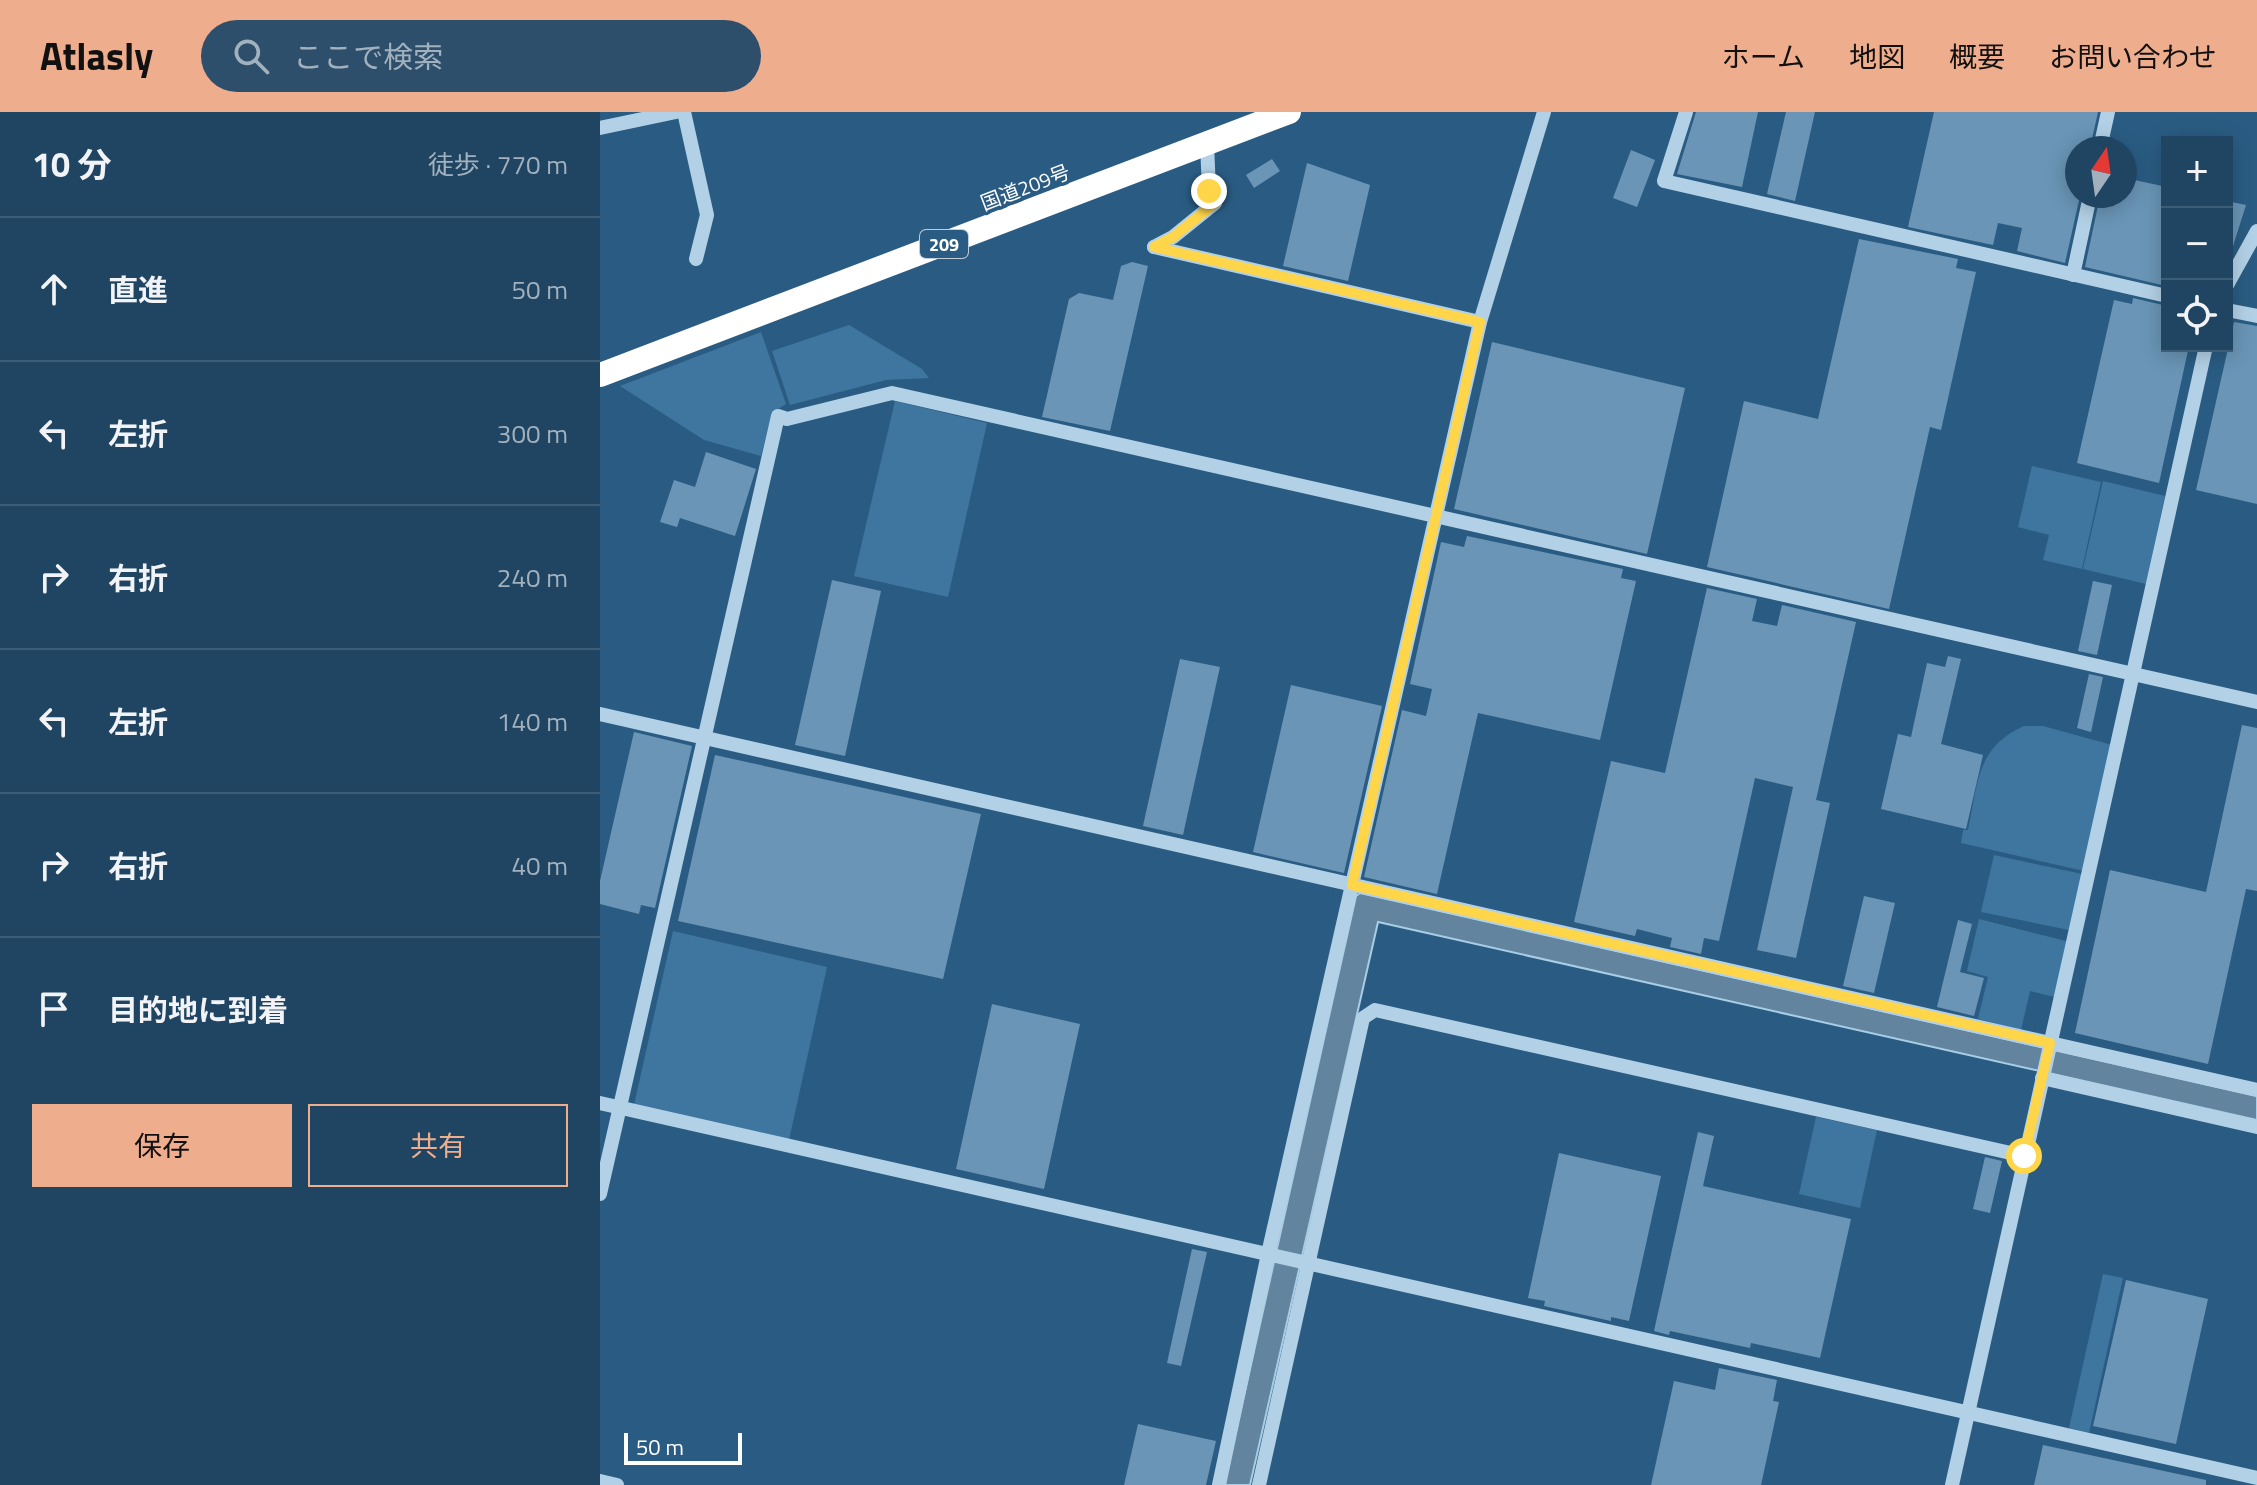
<!DOCTYPE html>
<html lang="ja">
<meta charset="utf-8">
<style>
:root{--surface:#204562;--page:#2d4f6b;--text:#f1f3f6;--muted:#a2b1be;--line:#3d5d77;--accent:#eead8d}
body{margin:0;font-family:"Titillium Web","Noto Sans JP",sans-serif;background:var(--page);color:var(--text)}
.controls{position:absolute;right:24px;top:24px;display:grid;overflow:hidden;border-radius:0px;box-shadow:0 4px 20px #0003}
.controls button{width:72px;height:72px;display:grid;place-items:center;padding:0;border:0;border-bottom:2px solid var(--line);background:var(--surface);color:var(--text);font:40px sans-serif}
.compass{position:absolute;left:1465px;top:24px;width:72px;height:72px;border-radius:50%;background:var(--surface);box-shadow:0 4px 20px #0003;rotate:13deg}
.scale{position:absolute;left:24px;bottom:20px;width:118px;box-sizing:border-box;padding-left:8px;border:4px solid #fff;border-top:0;font-size:22px;line-height:28px;white-space:nowrap;color:#fff;-webkit-text-stroke:6px #2a5c83;paint-order:stroke}
.stop{position:absolute;width:24px;height:24px;margin:-18px;border:6px solid #ffd54a;border-radius:50%;background:#fff}
.stop.end{background:#ffd54a;border-color:#fff;box-shadow:0 2px 8px #0008}
.list{margin:0;padding:0;list-style:none}
h2{display:flex;justify-content:space-between;align-items:center;height:104px;margin:0;padding:0 32px;font-size:34px}
h2 small{font-size:26px;font-weight:400;color:var(--muted)}
.list li{display:grid;grid-template-columns:52px 1fr auto;gap:24px;align-items:center;box-sizing:border-box;height:144px;padding:0 32px;border-top:2px solid var(--line)}
.list b{display:block;font-size:30px;white-space:nowrap}
.list em{font-size:26px;font-style:normal;color:var(--muted)}
.actions{display:flex;gap:16px;padding:24px 32px}
.actions a{flex:1;padding:18px 0;border:2px solid var(--accent);border-radius:0px;text-align:center;font-size:28px;color:var(--accent)}
.actions .main{background:var(--accent);color:#111}
.icon{flex:none;width:44px;height:44px;fill:none;stroke:currentColor;stroke-width:2;stroke-linecap:round;stroke-linejoin:round}
.map{position:relative;flex:none;width:1657px;height:1373px;overflow:hidden}
header{display:flex;align-items:center;gap:48px;box-sizing:border-box;height:112px;padding:0 40px;background:var(--accent);color:#111}
header strong{font-size:38px}
nav{display:flex;gap:44px;margin-inline-start:auto;font-size:28px}
.search{width:560px;height:72px;background:var(--page);display:flex;align-items:center;gap:20px;box-sizing:border-box;padding:0 28px;border-radius:44px;color:var(--muted);font-size:30px}
main{display:flex}
aside{flex:1;background:var(--surface)}
.map>svg:first-child{display:block}
.green{fill:#3f769f}
.water{fill:#62849f;stroke:#a8cde6;stroke-width:2}
.building{fill:#6a95b6}
.lines{fill:none;stroke-linecap:round;stroke-linejoin:round}
.minor{stroke:#b3d1e6;stroke-width:14}
.highway{stroke:#fff;stroke-width:24}
.route{stroke:#ffd54a;stroke-width:10}
.labels{text-anchor:middle;dominant-baseline:central;stroke-width:7;stroke-linejoin:round;paint-order:stroke}
.shield{fill:#2a5c83;stroke:#bfceda;stroke-width:2}
.shield-label{font-size:18px;font-weight:bold;fill:#fff}
.street-label{font-size:20px;fill:#fff;stroke:#2a5c83}
</style>
<header>
<strong>Atlasly</strong>
<div class="search"><svg class="icon" aria-label="search" viewBox="0 0 24 24"><circle cx="10" cy="10" r="6"/><path d="M15 15l6 6"/></svg>ここで検索</div>
<nav><a>ホーム</a><a>地図</a><a>概要</a><a>お問い合わせ</a></nav>
</header>
<main>
<aside>
<h2>10 分<small>徒歩 · 770 m</small></h2>
<ul class="list">
<li><svg class="icon" aria-label="ahead" viewBox="0 0 24 24"><path d="M12 20V5M6 11l6-6 6 6"/></svg><div><b>直進</b></div><em>50 m</em></li>
<li><svg class="icon" aria-label="left" viewBox="0 0 24 24"><path d="M17 20v-9H6M10 6l-5 5 5 5"/></svg><div><b>左折</b></div><em>300 m</em></li>
<li><svg class="icon" aria-label="right" viewBox="0 0 24 24"><path d="M7 20v-9h11M14 6l5 5-5 5"/></svg><div><b>右折</b></div><em>240 m</em></li>
<li><svg class="icon" aria-label="left" viewBox="0 0 24 24"><path d="M17 20v-9H6M10 6l-5 5 5 5"/></svg><div><b>左折</b></div><em>140 m</em></li>
<li><svg class="icon" aria-label="right" viewBox="0 0 24 24"><path d="M7 20v-9h11M14 6l5 5-5 5"/></svg><div><b>右折</b></div><em>40 m</em></li>
<li><svg class="icon" aria-label="arrive" viewBox="0 0 24 24"><path d="M6 21V4h12l-3 4 3 4H6"/></svg><div><b>目的地に到着</b></div></li>
</ul>
<div class="actions"><a class="main">保存</a><a>共有</a></div>
</aside>
<div class="map">
<svg width="1657" height="1373" viewBox="0 0 1657 1373">
<rect width="100%" height="100%" fill="#2a5c83"/>
<g class="green">
<polygon points="249,213 322,257 329,266 286,268 190,293 172,239"/>
<polygon points="161,220 186,292 172,301 161,344 104,328 20,274"/>
<polygon points="295,289 387,311 348,485 254,464"/>
<polygon points="1432,354 1501,370 1482,457 1443,448 1449,423 1418,415"/>
<polygon points="1503,369 1565,384 1546,472 1483,457"/>
<path d="M1424 614H1443L1512 633 1484 759 1361 731 1363 718H1368C1378 672 1376 635 1424 614Z"/>
<polygon points="1394,743 1482,762 1469,818 1381,800"/>
<polygon points="1379,807 1466,829 1455,885 1430,879 1421,918 1378,907 1388,865 1367,859"/>
<polygon points="73,819 227,855 189,1028 34,993"/>
<polygon points="1216,1005 1277,1018 1260,1096 1199,1082"/>
<polygon points="1503,1162 1523,1166 1489,1321 1469,1316"/>
</g>
<polygon class="water" points="760,781 1657,984 1657,1008 778,810 650,1373 624,1373 756,784"/>
<g class="building">
<polygon points="1096,0 1158,0 1142,75 1077,62"/>
<polygon points="1186,0 1215,0 1195,89 1167,82"/>
<polygon points="1334,0 1498,0 1490,36 1477,36 1480,84 1465,151 1417,139 1422,116 1398,111 1393,133 1308,115"/>
<polygon points="1031,38 1055,48 1037,95 1013,86"/>
<polygon points="672,47 680,59 654,76 646,63"/>
<polygon points="707,51 770,73 748,169 683,154"/>
<polygon points="1525,66 1567,75 1566,174 1485,155 1500,84 1525,84"/>
<polygon points="1627,89 1646,93 1628,150 1627,150"/>
<polygon points="1259,127 1358,147 1356,156 1376,160 1341,318 1330,315 1289,497 1107,455 1144,289 1218,307"/>
<polygon points="532,150 548,154 510,319 442,305 469,187 479,181 513,188 521,154"/>
<polygon points="1533,186 1567,194 1567,234 1589,234 1559,371 1477,351 1514,188 1532,192"/>
<polygon points="1634,210 1657,214 1657,392 1596,378"/>
<polygon points="892,230 1085,276 1047,442 854,397"/>
<polygon points="106,340 156,357 135,424 80,406 77,415 60,410 74,368 95,375"/>
<polygon points="867,424 1023,457 1021,466 1036,469 1000,628 878,601 837,782 764,765 802,598 826,604 832,577 810,572 841,430 864,435"/>
<polygon points="232,468 281,479 245,644 195,633"/>
<polygon points="1493,469 1512,473 1497,543 1478,539"/>
<polygon points="1107,476 1157,487 1152,509 1177,514 1182,493 1256,510 1216,688 1230,691 1196,846 1157,838 1193,675 1155,666 1119,829 1104,826 1101,842 1070,835 1072,826 1037,817 1035,824 974,810 1011,649 1065,661"/>
<polygon points="1348,544 1361,547 1341,632 1383,643 1366,717 1281,697 1298,622 1311,625 1327,551 1345,555"/>
<polygon points="580,547 620,555 583,723 543,714"/>
<polygon points="1489,562 1503,565 1491,620 1477,616"/>
<polygon points="691,573 782,594 744,761 653,740"/>
<polygon points="1642,613 1657,616 1657,779 1646,777 1608,952 1475,921 1510,758 1606,780"/>
<polygon points="34,620 92,634 55,796 41,793 39,802 0,792 0,769"/>
<polygon points="115,643 381,702 343,867 78,809"/>
<polygon points="1264,784 1295,791 1274,881 1243,874"/>
<polygon points="1358,808 1372,812 1360,860 1384,866 1374,904 1337,895"/>
<polygon points="392,892 480,912 444,1077 356,1057"/>
<polygon points="1098,1020 1114,1024 1103,1074 1251,1107 1220,1246 1151,1231 1150,1236 1070,1219 1069,1223 1054,1219"/>
<polygon points="959,1041 1061,1064 1029,1209 1011,1205 1011,1209 944,1194 945,1189 928,1186"/>
<polygon points="1385,1045 1402,1049 1390,1101 1373,1097"/>
<polygon points="592,1137 607,1140 581,1254 567,1251"/>
<polygon points="1526,1168 1608,1187 1576,1332 1493,1314"/>
<polygon points="1119,1256 1177,1268 1173,1289 1179,1290 1161,1373 1051,1373 1074,1269 1115,1278"/>
<polygon points="538,1312 616,1329 606,1373 524,1373"/>
<polygon points="1443,1333 1606,1368 1606,1373 1434,1373"/>
</g>
<g class="lines">
<g class="minor">
<polyline points="84,0 107,103 96,147"/>
<polyline points="1086,0 1064,69 1567,184"/>
<polyline points="0,16 76,0"/>
<polyline points="1500,36 1508,0"/>
<polyline points="554,135 880,210"/>
<polyline points="554,135 573,125 615,91 609,79 607,31"/>
<polyline points="1473,163 1490,84"/>
<polyline points="1627,173 1657,119"/>
<polyline points="1627,198 1657,204"/>
<polyline points="0,602 1657,978"/>
<polyline points="1442,966 1657,1015"/>
<polyline points="0,991 1657,1366"/>
<polyline points="0,1082 178,304 187,307 292,281 1657,590"/>
<polyline points="0,1369 17,1373"/>
<polyline points="619,1373 668,1142 880,210 944,0"/>
<polyline points="659,1373 763,906 775,898 1424,1044"/>
<polyline points="1352,1373 1606,234"/>
</g>
<polyline class="highway" points="0,263 689,0"/>
</g>
<g class="lines">
<polyline class="route" points="609,79 615,91 573,125 554,135 880,210 752,773 1450,931 1424,1044"/>
</g>
<g class="labels">
<rect class="shield" x="320" y="118" width="48" height="28" rx="6"/>
<g class="shield-label">
<text x="344" y="132">209</text>
</g>
<g class="street-label">
<text transform="translate(425 75) rotate(-21)">国道209号</text>
</g>
</g>
</svg>
<div class="controls">
<button>+</button>
<button>−</button>
<button><svg class="icon" aria-label="locate" viewBox="0 0 24 24"><circle cx="12" cy="12" r="6"/><path d="M12 2v4M12 18v4M2 12h4M18 12h4"/></svg></button>
</div>
<svg class="compass" viewBox="-18 -18 36 36"><path d="M0-13l5 13h-10z" fill="#e53935"/><path d="M0 13l5-13h-10z" fill="#a2b1be"/></svg>
<div class="scale">50 m</div>
<div class="stop" style="left:1424px;top:1044px"></div>
<div class="stop end" style="left:609px;top:79px"></div>
</div>
</main>
